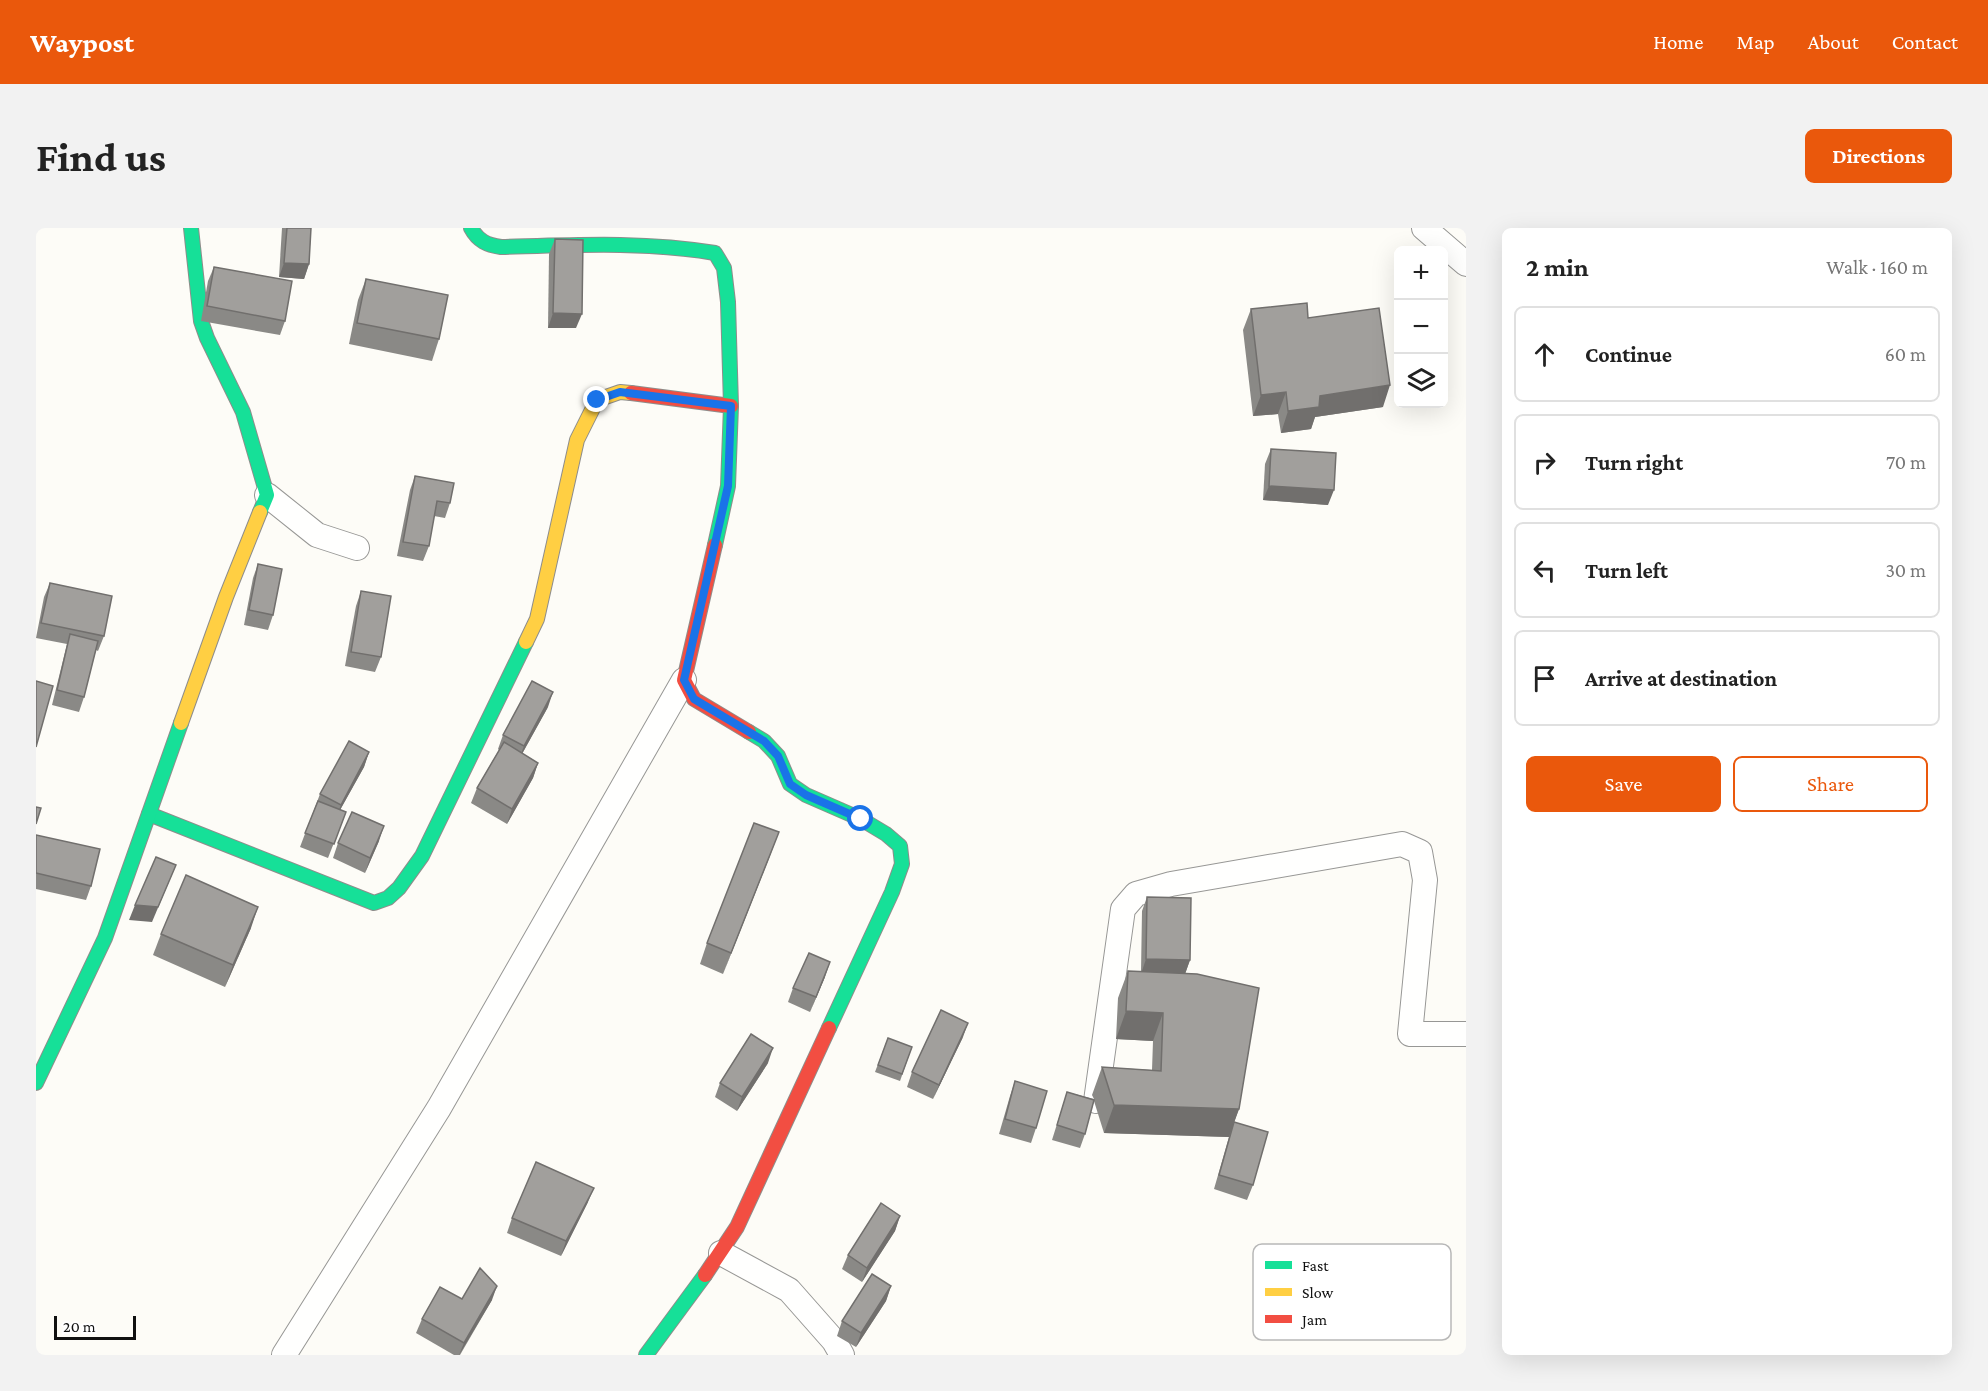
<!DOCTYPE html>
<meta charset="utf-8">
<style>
:root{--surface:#fff;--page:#f2f2f2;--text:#222;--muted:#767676;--line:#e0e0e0;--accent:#ea580c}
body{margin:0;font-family:"Crimson Pro",serif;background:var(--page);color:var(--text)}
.controls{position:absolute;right:18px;top:18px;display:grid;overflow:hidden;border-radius:9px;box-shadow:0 6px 24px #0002}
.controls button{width:54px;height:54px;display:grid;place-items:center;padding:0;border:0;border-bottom:2px solid var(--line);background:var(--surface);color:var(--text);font:30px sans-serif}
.scale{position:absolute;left:18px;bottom:15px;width:82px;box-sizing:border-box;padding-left:6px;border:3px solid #111;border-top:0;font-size:16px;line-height:21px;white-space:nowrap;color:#111;-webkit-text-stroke:4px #fff;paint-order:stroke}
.stop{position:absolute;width:18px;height:18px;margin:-14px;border:4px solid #1a73e8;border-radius:50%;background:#fff}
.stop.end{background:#1a73e8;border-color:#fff;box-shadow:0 2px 6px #0008}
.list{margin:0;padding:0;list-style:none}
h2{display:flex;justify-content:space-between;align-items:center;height:78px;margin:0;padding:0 24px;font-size:26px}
h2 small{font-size:20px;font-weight:400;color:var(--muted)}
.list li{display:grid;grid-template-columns:39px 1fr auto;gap:18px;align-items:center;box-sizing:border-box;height:96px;margin:0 12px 12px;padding:0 12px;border:2px solid var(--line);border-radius:9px}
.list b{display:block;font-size:22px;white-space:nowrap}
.list em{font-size:20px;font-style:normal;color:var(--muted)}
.actions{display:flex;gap:12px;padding:18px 24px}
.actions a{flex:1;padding:14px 0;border:2px solid var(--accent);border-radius:9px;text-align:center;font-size:21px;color:var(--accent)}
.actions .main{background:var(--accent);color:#fff}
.icon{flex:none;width:33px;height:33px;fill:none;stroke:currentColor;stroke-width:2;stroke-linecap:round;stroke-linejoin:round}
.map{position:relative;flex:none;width:1430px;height:1127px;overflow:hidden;border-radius:9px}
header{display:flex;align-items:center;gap:36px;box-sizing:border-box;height:84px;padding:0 30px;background:var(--accent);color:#fff}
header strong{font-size:28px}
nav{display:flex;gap:33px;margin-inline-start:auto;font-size:21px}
.intro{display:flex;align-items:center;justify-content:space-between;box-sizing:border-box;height:144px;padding:0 36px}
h1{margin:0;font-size:42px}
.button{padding:15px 27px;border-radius:9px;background:var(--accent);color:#fff;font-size:21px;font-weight:700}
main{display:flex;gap:36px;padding:0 36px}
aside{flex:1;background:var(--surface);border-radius:9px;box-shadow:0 6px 24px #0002}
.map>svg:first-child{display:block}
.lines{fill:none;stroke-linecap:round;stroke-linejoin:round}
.street-casing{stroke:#979795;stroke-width:26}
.fast-casing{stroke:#8e8d8b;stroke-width:16}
.slow-casing{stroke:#8e8d8b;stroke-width:16}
.jam-casing{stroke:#8e8d8b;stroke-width:16}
.street{stroke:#fffffe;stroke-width:24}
.fast{stroke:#16e098;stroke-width:14}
.slow{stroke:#ffcf43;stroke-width:14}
.jam{stroke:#f24e42;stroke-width:14}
.wall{fill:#8a8986}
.shaded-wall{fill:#716f6d}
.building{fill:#a19f9c;stroke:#716f6d;stroke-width:1.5}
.route{stroke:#1a73e8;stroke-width:8}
.key{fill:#fff;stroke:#b8b8b8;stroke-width:1.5}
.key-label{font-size:16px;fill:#111}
</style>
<header>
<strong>Waypost</strong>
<nav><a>Home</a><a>Map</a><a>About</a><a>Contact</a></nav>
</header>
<div class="intro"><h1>Find us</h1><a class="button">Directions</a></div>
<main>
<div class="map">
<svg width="1430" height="1127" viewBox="0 0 1430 1127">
<rect width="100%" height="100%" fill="#fdfcf7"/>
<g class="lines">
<defs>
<g id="street">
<polyline points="1388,0 1430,36"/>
<polyline points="231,267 281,307 321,320"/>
<polyline points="1060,873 1087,681 1100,666 1135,656 1366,616 1384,624 1389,652 1374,806 1430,806"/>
<polyline points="685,1025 753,1062 798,1113 806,1127"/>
<polyline points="248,1127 403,880 648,452"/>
</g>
<g id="fast">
<polyline points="155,0 165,93 171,110 207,184 231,267 224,284"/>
<path d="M435 0C442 13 451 17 465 19 537 17 608 13 679 25L688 40 692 74 695 178 692 258 679 317"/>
<polyline points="713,504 728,513 742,528 754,556 770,567 825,591 850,606 864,618 866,636 856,664 793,800"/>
<polyline points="113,586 338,675 352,670 363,660 386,628 490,414"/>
<polyline points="0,855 69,710 145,495"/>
<polyline points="610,1127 669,1047"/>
</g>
<g id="slow">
<polyline points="490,414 501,391 541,212 561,172 584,164 595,165"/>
<polyline points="145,495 190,369 224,284"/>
</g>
<g id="jam">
<polyline points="595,165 695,178"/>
<polyline points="679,317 648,452 658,471 713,504"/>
<polyline points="669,1047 701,999 793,800"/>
</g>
</defs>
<use href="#street" class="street-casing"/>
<use href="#fast" class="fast-casing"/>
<use href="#slow" class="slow-casing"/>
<use href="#jam" class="jam-casing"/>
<use href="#street" class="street"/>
<use href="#fast" class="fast"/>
<use href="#slow" class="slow"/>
<use href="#jam" class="jam"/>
</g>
<g class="wall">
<polygon points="246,0 275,0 273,36 268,51 243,49"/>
<polygon points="519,11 540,100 512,100 513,26"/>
<polygon points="178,39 249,93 244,107 165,93 172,53"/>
<polygon points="330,51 403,111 396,133 313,116 322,72"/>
<polygon points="1215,81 1272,90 1347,179 1279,189 1275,201 1245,205 1242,186 1217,188 1207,102"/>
<polygon points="1235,221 1292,277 1227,272 1229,236"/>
<polygon points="379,248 414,275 409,290 398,288 393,318 387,333 361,328 374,262"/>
<polygon points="222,336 237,387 232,402 208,397 217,350"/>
<polygon points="14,355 68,408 62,423 60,422 48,469 43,484 16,477 31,416 0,410 8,369"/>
<polygon points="325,363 345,429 339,444 309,438 320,378"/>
<polygon points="512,479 486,526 502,535 497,550 471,596 435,575 441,560 463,522 462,521 467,507"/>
<polygon points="333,524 328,539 304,582 310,584 292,630 264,619 284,566"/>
<polygon points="0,607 55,658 50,672 0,661"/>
<polygon points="343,613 329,645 297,630 302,615"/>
<polygon points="735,625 687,746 664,736 671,715"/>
<polygon points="1111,669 1154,732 1149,746 1203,881 1198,894 1217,957 1211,972 1178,961 1193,909 1068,905 1058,873 1049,906 1044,920 1016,912 1031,864 1058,871 1056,867 1066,839 1116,842 1117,813 1080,811 1082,770 1092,743 1105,744 1106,683"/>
<polygon points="215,700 189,759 117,727 125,706"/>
<polygon points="789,749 774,784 752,774 757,760"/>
<polygon points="927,809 897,871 871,859 876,844"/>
<polygon points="852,810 876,819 864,853 839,844"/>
<polygon points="732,835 701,883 679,869 684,855"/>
<polygon points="979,853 1000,900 995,915 963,906 974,868"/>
<polygon points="552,974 525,1028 471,1005 476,990"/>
<polygon points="864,988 859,1003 826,1054 806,1041 812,1027"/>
<polygon points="855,1058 850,1073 820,1119 801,1108 806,1093"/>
<polygon points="426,1071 456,1072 424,1127 418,1127 380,1105 386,1091"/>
</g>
<g class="shaded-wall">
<polygon points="248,35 273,36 268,51 243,49"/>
<polygon points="517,85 546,86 540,100 512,100"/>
<polygon points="1354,157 1347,179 1279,189 1275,201 1245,205 1252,183 1284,168"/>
<polygon points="1250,164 1242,186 1217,188 1225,167"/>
<polygon points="1233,258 1298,262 1292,277 1227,272"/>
<polygon points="517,464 512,479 482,533 488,518"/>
<polygon points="333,524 328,539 299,591 305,577"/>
<polygon points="502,535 497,550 471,596 476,581"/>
<polygon points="348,598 343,613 329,645 334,630"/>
<polygon points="743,604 735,625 687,746 695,725"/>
<polygon points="140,637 116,694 93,692 99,677"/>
<polygon points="222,679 215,700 189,759 197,737"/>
<polygon points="1110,731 1154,732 1149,746 1105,746"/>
<polygon points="794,734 789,749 774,784"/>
<polygon points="1090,783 1127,785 1117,813 1080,811"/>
<polygon points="932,795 927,809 897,871 903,857"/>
<polygon points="737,820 732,835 701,883 706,869"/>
<polygon points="1078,877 1203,881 1193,909 1068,905"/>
<polygon points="558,960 552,974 525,1028 530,1013"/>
<polygon points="864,988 859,1003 826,1054 831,1040"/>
<polygon points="461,1058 456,1072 423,1127 428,1115"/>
<polygon points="855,1058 850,1073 820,1119 825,1105"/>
</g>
<g class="building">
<polygon points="251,0 275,0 273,36 248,35"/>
<polygon points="519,11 547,12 546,86 517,85"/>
<polygon points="178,39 256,53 249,93 171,78"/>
<polygon points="330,51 412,67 403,111 321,95"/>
<polygon points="1271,75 1272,90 1343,80 1354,157 1284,168 1283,179 1252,183 1250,164 1225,167 1215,81"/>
<polygon points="1235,221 1300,225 1298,262 1233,258"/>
<polygon points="379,248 418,255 414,275 401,273 393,318 367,314"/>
<polygon points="222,336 246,341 237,387 213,382"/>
<polygon points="14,355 76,368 68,408 5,395"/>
<polygon points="325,363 355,368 345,429 315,424"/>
<polygon points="34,406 62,413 48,469 21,462"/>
<polygon points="0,453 17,458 0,519"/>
<polygon points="496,453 517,464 488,518 467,507"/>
<polygon points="313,513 333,524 305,577 284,566"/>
<polygon points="468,514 502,535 476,581 441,560"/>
<polygon points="282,573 310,584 298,616 269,605"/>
<polygon points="0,579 5,580 0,596"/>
<polygon points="316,584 348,598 334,630 302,615"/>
<polygon points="718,595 743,604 695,725 671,715"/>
<polygon points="0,607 64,621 55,658 0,645"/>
<polygon points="120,629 140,637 122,679 99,677"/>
<polygon points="150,647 222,679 197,737 125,706"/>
<polygon points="1111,669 1155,670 1154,732 1110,731"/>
<polygon points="773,725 794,734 780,769 757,760"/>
<polygon points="1092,743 1161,746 1223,760 1203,881 1078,877 1066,839 1125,843 1127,785 1090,783"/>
<polygon points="905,782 932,795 903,857 876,844"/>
<polygon points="715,806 737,820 706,869 684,855"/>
<polygon points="852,810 876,819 866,846 842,837"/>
<polygon points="979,853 1011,863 1000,900 969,891"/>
<polygon points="1031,864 1058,872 1049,906 1021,897"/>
<polygon points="1198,894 1232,904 1217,957 1183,947"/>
<polygon points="500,934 558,960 530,1013 476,990"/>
<polygon points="845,975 864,988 831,1040 812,1027"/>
<polygon points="444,1040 461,1058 428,1115 386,1091 404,1059 426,1071"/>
<polygon points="836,1046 855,1058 825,1105 806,1093"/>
</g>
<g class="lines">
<polyline class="route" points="561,172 584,164 695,178 692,258 648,452 658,471 728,513 742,528 754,556 770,567 825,591"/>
</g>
<rect x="1217" y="1016" width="198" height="96" rx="9" class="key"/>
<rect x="1229" y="1033" width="27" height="8" fill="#16e098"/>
<rect x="1229" y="1060" width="27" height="8" fill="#ffcf43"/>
<rect x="1229" y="1087" width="27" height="8" fill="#f24e42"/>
<g class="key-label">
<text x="1266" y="1043">Fast</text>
<text x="1266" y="1070">Slow</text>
<text x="1266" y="1097">Jam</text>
</g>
</svg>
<div class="controls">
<button>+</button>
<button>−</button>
<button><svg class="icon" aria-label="layers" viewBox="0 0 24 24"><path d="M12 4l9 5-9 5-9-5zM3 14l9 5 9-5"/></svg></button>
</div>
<div class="scale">20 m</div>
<div class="stop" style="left:825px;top:591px"></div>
<div class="stop end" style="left:561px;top:172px"></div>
</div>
<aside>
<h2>2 min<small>Walk · 160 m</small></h2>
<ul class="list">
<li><svg class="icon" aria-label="ahead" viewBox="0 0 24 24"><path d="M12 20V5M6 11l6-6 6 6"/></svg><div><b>Continue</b></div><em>60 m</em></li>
<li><svg class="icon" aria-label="right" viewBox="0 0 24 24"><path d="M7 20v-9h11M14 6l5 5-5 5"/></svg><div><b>Turn right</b></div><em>70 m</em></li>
<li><svg class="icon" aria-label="left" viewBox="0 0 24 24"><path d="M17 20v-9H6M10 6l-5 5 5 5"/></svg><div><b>Turn left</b></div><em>30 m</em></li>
<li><svg class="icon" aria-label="arrive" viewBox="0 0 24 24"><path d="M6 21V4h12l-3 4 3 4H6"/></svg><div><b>Arrive at destination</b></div></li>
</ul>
<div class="actions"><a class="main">Save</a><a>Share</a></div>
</aside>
</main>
